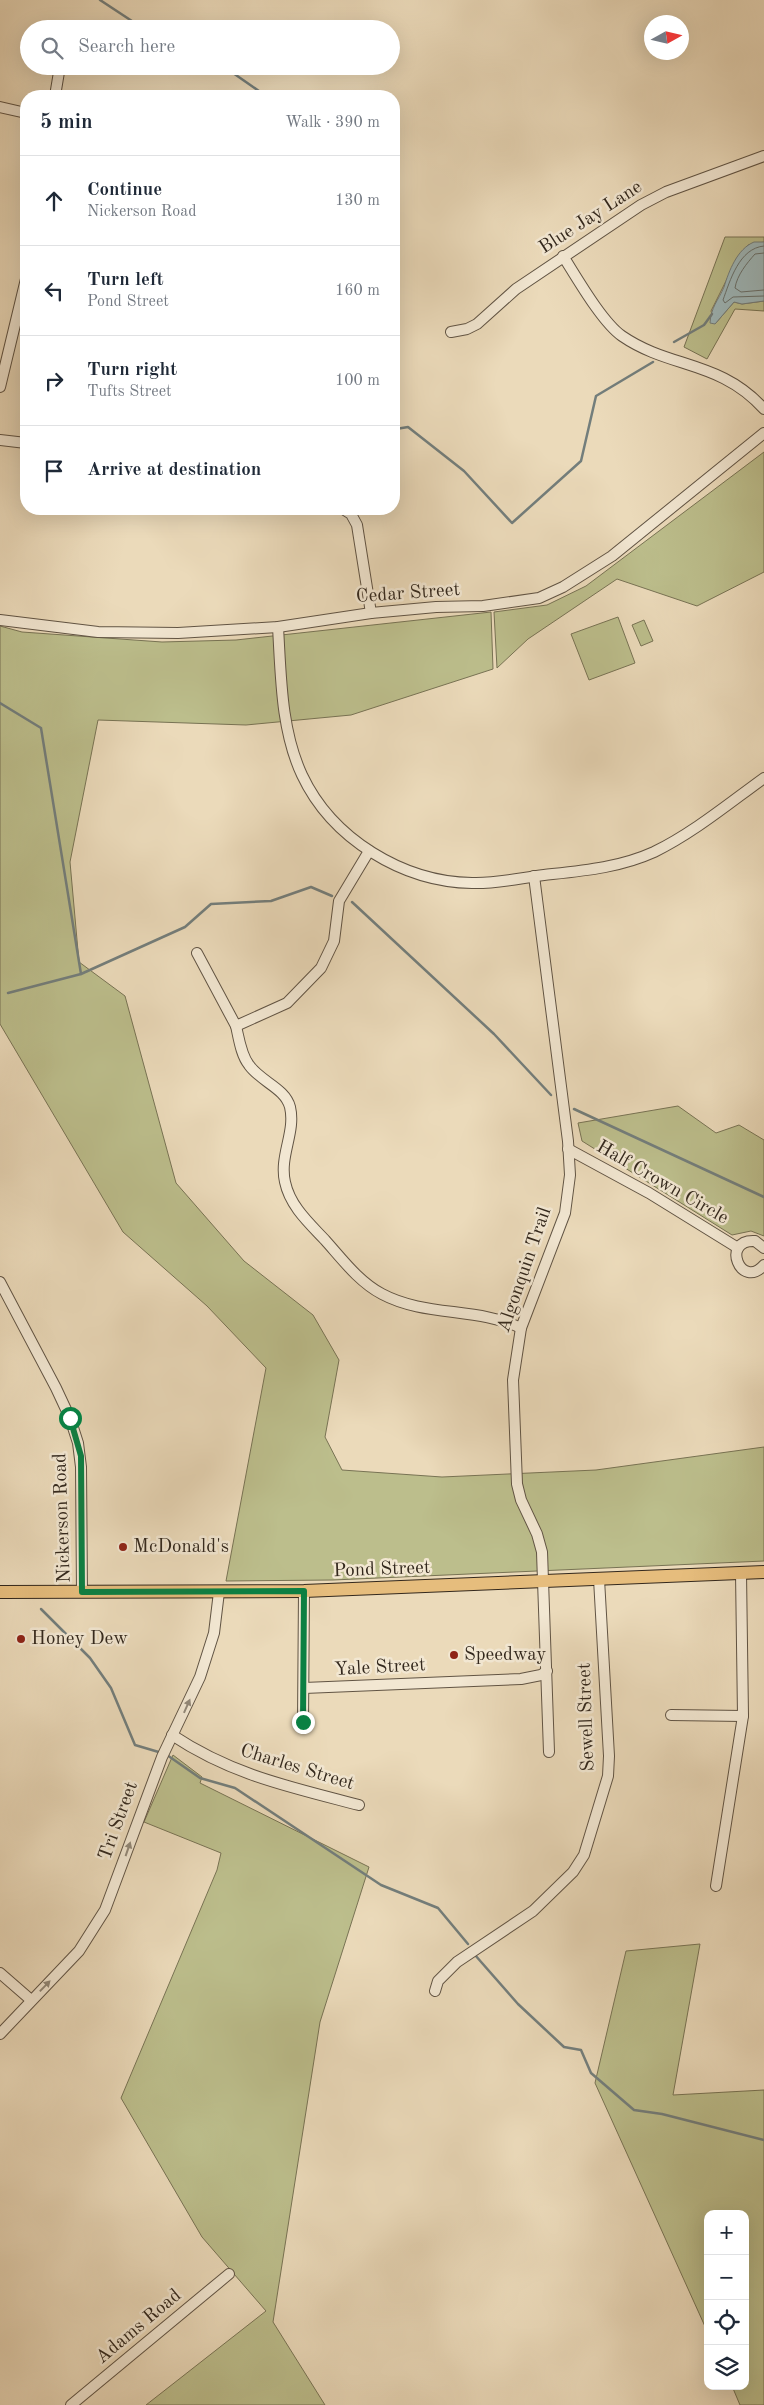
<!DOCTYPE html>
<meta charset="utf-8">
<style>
:root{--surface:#fff;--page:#f6f6f7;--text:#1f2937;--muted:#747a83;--line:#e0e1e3}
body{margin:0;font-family:"Old Standard TT",serif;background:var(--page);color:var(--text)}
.controls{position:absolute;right:15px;bottom:15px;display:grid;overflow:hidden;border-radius:10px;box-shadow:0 5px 20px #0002}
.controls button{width:45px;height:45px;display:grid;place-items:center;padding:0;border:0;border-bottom:1px solid var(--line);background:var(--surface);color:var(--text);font:25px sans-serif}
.compass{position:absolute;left:644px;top:15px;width:45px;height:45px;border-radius:50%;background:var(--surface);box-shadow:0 5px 20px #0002;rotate:82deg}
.stop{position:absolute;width:15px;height:15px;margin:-11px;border:4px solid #0b8043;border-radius:50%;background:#fff}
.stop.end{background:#0b8043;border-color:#fff;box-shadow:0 1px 5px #0008}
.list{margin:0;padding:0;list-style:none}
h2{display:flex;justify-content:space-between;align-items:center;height:65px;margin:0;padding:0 20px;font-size:21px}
h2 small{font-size:16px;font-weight:400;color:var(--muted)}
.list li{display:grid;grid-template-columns:32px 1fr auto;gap:15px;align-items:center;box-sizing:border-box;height:90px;padding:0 20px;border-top:1px solid var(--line)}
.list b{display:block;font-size:19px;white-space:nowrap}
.list p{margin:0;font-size:16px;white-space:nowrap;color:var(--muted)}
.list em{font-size:16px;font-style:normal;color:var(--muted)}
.icon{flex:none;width:28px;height:28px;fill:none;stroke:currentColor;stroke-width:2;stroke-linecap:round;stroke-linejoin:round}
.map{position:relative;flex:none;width:764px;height:2405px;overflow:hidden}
.search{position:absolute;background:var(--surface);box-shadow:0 5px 20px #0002;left:20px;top:20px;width:380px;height:55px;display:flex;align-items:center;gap:12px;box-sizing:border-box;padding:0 18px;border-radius:28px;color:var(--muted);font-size:19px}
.panel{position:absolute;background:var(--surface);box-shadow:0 5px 20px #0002;left:20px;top:90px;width:380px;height:425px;border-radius:20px}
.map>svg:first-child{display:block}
.green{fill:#bcbe8c;stroke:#787354}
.water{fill:#9eb8bb;stroke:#737e7c}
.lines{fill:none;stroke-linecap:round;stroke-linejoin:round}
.shore{stroke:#68706c;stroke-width:1}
.stream{stroke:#737e7c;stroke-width:2.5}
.minor-casing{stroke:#615444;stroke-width:12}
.major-casing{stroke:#33281d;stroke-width:14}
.minor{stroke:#f2e7d2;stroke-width:10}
.major{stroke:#e6bd7d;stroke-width:12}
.oneway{fill:#928878}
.route{stroke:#0b8043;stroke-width:6}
.poi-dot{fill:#8f2418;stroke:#f2e7d2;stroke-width:2}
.labels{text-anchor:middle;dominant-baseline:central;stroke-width:5;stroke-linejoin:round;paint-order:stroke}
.street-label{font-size:19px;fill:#33281d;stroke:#f2e7d2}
.poi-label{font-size:19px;fill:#33281d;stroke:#f2e7d2;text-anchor:start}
</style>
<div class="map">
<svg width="764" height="2405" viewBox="0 0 764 2405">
<rect width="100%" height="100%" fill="#ebdaba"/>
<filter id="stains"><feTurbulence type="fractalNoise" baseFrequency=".004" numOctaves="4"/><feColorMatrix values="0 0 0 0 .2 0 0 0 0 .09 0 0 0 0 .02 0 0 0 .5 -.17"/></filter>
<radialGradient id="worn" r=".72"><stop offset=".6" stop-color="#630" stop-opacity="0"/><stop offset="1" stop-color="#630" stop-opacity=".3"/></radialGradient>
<g class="green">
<polygon points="725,237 764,237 764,242 748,245 738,257 711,311 715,324 734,302 742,304 764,301 764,311 735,309 707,359 684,347"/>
<polygon points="764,452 764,572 697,606 617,579 528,639 497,668 494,612 547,605 586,586"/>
<polygon points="491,612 493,669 351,715 246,725 98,720 70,862 79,962 125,996 176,1183 244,1261 313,1315 339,1360 325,1437 342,1470 442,1477 596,1470 764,1447 764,1561 333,1580 226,1581 266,1368 207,1306 123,1232 0,1024 0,626 22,632 162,642 236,640"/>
<polygon points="618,617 635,663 589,680 571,634"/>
<polygon points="644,620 653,641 641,646 632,625"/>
<polygon points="678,1106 716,1133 739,1125 764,1140 764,1236 751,1231 732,1235 582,1141 578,1123"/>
<polygon points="173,1755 202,1777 200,1783 369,1867 320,2022 273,2322 325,2405 146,2405 266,2311 202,2237 121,2098 217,1870 221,1853 144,1822"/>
<polygon points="700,1944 673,2095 764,2090 764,2405 740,2405 732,2386 745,2386 745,2214 708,2214 708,2333 595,2083 626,1951"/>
</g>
<path class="water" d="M754 242H764V301L742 304 734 302 715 324 710 323C711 307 718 301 724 287 729 271 737 249 754 242Z"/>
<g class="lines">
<g class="shore">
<path d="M764 246C739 248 730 281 723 300L725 303 733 297 764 296"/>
<path d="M764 253 755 254C747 263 737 275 735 288L741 292 764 290"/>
</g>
<g class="stream">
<polyline points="100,0 141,27 149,29"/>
<polyline points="223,66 266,96"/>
<polyline points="674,342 704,325 712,314"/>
<polyline points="394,427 396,429 408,427 464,471 512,523 581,461 596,396 653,362"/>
<polyline points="0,703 41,728 81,974"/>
<polyline points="352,902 494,1034 551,1095"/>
<polyline points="8,993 81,974 185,927 211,904 271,901 311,887 332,896"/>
<polyline points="574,1109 764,1197"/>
<polyline points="41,1609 90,1658 111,1688 135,1745 162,1753"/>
<polyline points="167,1755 200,1778 235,1788 381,1885 438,1908 468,1944"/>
<polyline points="475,1955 518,2004 564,2047 581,2050 591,2073 634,2110 662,2114 764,2140"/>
</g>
<defs>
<g id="minor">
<polyline points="55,96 60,66"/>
<polyline points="0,107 26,113"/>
<path d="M563 256C577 278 602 322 622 336 670 369 720 360 764 409"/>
<polyline points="451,332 467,329 477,324 516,289 641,205 666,192 764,156"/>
<polyline points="0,387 26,279"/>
<polyline points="0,440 26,443"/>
<polyline points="343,509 351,514 357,525 371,613"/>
<polyline points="0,620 98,632 178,633 278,627 371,613 436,607 483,606 539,598 563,587 612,556 764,433"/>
<path d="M278 627C281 677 281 730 302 775 332 839 403 882 472 883 496 884 520 878 544 875 581 871 619 868 654 852 693 833 728 804 764 778"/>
<polyline points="534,876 568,1141 570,1175 565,1213 521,1328 513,1380 517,1484 521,1500 537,1534 542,1552 549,1752"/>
<polyline points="197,953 236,1026 287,1003 321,968 334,941 339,901 369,851"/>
<path d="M236 1026C239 1039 241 1055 249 1065 261 1082 285 1088 290 1107 296 1132 279 1156 285 1182 290 1206 309 1223 325 1240 342 1259 359 1282 382 1294 425 1317 477 1307 521 1328"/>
<polyline points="568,1149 649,1193 738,1248"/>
<path d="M764 1248 755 1241C720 1239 741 1291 764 1265"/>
<polyline points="0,1282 56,1388 70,1418 78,1443 81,1467 82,1592"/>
<polyline points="304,1688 521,1679 541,1675 547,1671"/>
<polyline points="671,1715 743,1716"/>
<polyline points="303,1722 304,1591"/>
<path d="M172 1735C232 1775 290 1787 359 1805"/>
<polyline points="716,1886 743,1716 741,1573"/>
<polyline points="0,1973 31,2000"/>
<polyline points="435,1991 438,1981 457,1962 533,1911 573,1872 584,1855 608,1776 609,1756 599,1579"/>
<polyline points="0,2034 79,1951 105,1910 162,1757 200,1677 214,1633 219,1592"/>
<polyline points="71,2405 229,2274"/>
</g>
<polyline id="major" points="0,1592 304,1591 764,1572"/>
</defs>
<use href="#minor" class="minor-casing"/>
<use href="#major" class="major-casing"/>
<use href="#minor" class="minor"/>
<use href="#major" class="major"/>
</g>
<defs><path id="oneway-solid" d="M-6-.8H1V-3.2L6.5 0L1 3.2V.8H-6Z" transform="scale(1.25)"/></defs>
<g class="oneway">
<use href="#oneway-solid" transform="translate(187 1706) rotate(-66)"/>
<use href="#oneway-solid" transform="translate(128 1849) rotate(-71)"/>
<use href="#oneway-solid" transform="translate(45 1986) rotate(-46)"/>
</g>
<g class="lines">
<polyline class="route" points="70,1418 81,1456 82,1592 304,1591 303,1722"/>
</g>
<g class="poi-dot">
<circle cx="123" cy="1547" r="5"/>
<circle cx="21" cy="1639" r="5"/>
<circle cx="454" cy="1655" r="5"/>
</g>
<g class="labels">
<g class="street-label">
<text transform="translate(591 218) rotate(-33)">Blue Jay Lane</text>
<text transform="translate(408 594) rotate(-4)">Cedar Street</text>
<text transform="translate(662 1183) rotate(30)">Half Crown Circle</text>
<text transform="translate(525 1270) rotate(-71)">Algonquin Trail</text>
<text transform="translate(63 1518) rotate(-92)">Nickerson Road</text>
<text transform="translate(382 1570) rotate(-2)">Pond Street</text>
<text transform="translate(380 1668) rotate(-3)">Yale Street</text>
<text transform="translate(587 1717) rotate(-92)">Sewell Street</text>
<text transform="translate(297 1768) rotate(17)">Charles Street</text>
<text transform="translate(119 1821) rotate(-70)">Tri Street</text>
<text transform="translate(139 2327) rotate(-40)">Adams Road</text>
</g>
<g class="poi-label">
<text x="133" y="1547">McDonald's</text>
<text x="31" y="1639">Honey Dew</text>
<text x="464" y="1655">Speedway</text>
</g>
</g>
<rect width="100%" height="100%" filter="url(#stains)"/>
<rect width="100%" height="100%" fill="url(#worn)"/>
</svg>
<div class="controls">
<button>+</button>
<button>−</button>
<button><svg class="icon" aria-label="locate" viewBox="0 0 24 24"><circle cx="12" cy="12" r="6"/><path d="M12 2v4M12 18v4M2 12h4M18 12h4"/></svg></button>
<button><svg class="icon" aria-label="layers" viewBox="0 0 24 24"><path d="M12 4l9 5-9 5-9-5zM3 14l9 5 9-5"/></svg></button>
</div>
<svg class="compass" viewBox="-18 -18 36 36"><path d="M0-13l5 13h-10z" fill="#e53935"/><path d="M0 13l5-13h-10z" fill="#747a83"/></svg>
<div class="stop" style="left:70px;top:1418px"></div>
<div class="stop end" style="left:303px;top:1722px"></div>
<div class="search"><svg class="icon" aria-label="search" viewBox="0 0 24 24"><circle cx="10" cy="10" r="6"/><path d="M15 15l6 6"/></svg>Search here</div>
<section class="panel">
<h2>5 min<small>Walk · 390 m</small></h2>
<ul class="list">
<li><svg class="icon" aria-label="ahead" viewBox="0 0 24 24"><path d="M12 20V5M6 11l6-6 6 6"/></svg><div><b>Continue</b><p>Nickerson Road</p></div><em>130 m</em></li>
<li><svg class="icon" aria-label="left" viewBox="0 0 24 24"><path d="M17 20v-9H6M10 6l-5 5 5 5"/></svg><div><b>Turn left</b><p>Pond Street</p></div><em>160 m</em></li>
<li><svg class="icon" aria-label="right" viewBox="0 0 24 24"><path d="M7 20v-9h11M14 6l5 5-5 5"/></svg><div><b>Turn right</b><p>Tufts Street</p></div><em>100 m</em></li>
<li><svg class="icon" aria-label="arrive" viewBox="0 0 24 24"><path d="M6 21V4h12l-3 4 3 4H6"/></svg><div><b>Arrive at destination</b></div></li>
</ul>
</section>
</div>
